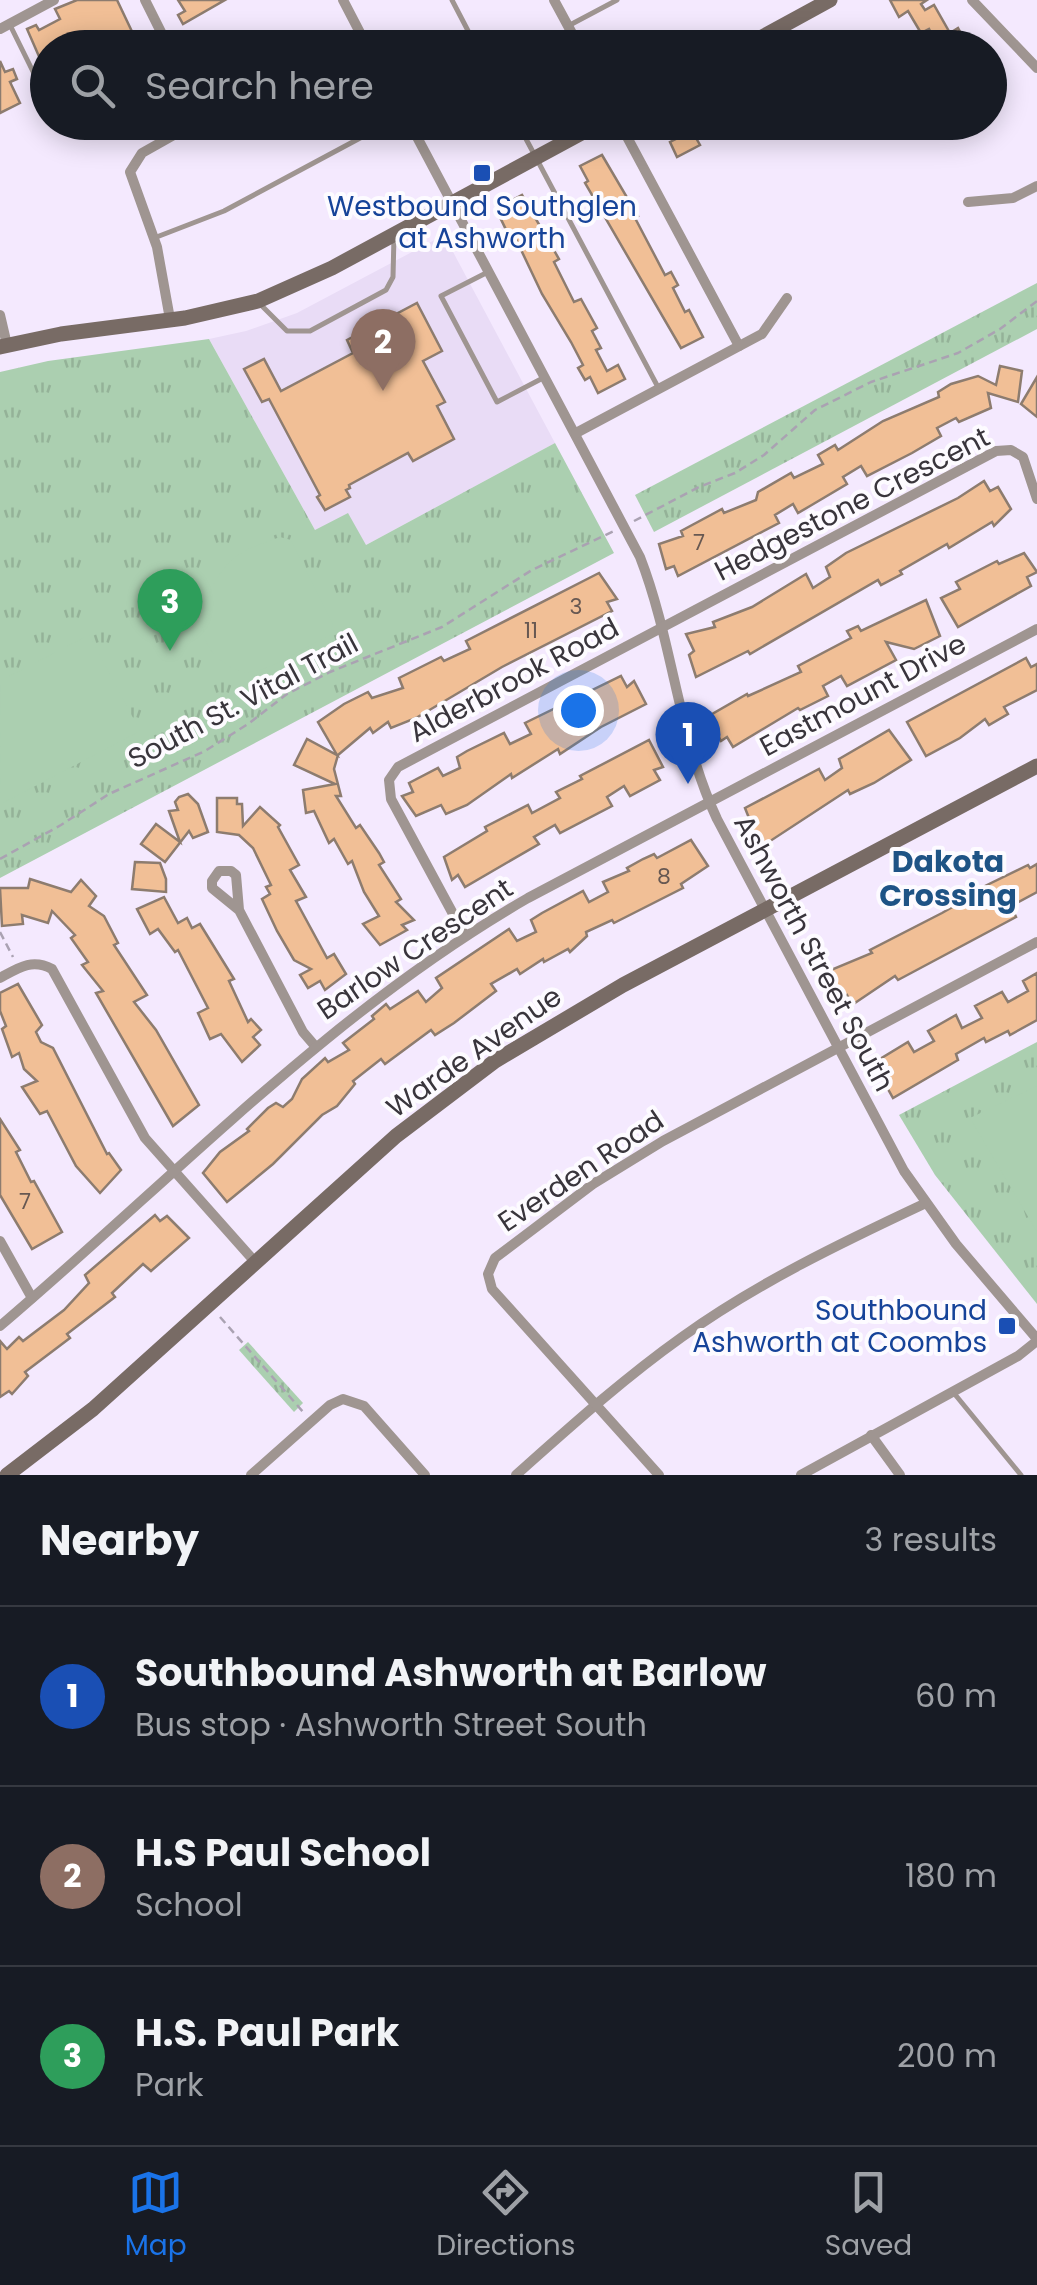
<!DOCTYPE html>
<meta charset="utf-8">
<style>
:root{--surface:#171b24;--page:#242831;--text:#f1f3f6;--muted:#9ea1a6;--line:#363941;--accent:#1a73e8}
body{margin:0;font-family:Poppins,sans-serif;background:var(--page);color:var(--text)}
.you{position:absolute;left:578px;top:710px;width:35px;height:35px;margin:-25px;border:8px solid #fff;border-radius:50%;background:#1a73e8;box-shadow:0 0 0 15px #1a73e833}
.badge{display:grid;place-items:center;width:65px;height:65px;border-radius:50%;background:var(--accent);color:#fff;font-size:32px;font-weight:700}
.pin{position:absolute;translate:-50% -82px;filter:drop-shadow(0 2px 5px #0008)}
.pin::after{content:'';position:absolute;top:52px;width:35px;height:30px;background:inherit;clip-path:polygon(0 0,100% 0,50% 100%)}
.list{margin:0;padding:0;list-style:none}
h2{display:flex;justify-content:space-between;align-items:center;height:130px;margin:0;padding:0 40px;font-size:42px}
h2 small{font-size:32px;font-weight:400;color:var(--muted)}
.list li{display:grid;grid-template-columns:65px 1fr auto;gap:30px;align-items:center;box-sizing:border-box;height:180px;padding:0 40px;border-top:2px solid var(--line)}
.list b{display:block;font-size:38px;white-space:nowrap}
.list p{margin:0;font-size:32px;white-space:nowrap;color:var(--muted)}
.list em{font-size:32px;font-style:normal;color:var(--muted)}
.icon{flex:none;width:55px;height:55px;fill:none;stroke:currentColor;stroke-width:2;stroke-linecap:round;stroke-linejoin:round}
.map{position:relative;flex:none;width:1037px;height:1475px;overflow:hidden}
.search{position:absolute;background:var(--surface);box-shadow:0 5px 25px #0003;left:30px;right:30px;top:30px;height:110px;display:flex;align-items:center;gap:25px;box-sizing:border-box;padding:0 35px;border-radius:55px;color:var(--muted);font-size:38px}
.sheet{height:670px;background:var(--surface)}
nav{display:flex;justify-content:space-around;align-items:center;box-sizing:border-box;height:140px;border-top:2px solid var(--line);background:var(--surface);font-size:28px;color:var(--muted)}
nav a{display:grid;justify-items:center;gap:5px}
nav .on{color:var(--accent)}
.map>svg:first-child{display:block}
.built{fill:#e9dcf6}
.grass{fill:url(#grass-tufts)}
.pitch{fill:#abcfb0}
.building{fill:#f1bf96;stroke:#8d7c6f;stroke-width:2.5}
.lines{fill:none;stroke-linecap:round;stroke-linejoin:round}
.path{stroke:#aaa2b2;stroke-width:2.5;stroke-dasharray:8 5;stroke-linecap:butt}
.lane{stroke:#9f9591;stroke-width:5}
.street{stroke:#9f9591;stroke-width:10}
.secondary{stroke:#786b65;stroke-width:15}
.transit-dot{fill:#1a4fb4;stroke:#fdfbff;stroke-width:4}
.labels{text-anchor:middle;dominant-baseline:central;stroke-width:8;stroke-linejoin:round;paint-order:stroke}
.number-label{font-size:22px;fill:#675852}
.transit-label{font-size:28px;fill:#164399;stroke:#fdfbff}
.street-label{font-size:28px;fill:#39353c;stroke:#fdfbff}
.neighbourhood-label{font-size:30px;font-weight:bold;fill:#1e5385;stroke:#fdfbff}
</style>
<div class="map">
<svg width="1037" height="1475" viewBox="0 0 1037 1475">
<defs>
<pattern id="grass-tufts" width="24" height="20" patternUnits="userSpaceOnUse" patternTransform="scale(2.5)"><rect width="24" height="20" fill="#abcfb0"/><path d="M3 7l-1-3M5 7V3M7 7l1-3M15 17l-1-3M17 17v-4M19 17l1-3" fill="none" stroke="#94b298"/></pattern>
</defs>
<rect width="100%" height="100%" fill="#f4e9fe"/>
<polygon class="built" points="444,235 555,443 366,545 315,530 209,339 246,331 297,313"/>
<g class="grass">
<polygon points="1037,283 1037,329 654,532 635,495"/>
<polygon points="209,339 315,530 348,513 366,545 555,443 614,553 0,878 0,372 48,361"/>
<polygon points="1037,1042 1037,1304 935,1175 899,1115"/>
<polygon points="248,1342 303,1403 294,1412 239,1350"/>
</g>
<g class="pitch">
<path d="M280 537 291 540 333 624 329 636C306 645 266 675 244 672 236 671 229 666 223 662 189 639 203 593 226 566 239 550 261 544 280 537Z"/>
<polygon points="89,635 140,731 1,804 0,681"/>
<polygon points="1037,1086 1037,1232 970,1118"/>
</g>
<g class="building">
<polygon points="77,0 117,0 136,40 122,48 48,48 48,77 27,29 36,25 39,30 60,19 55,9"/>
<polygon points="178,0 225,0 183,24 178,15 185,11"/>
<polygon points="890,0 927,0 921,4 925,10 934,5 950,33 958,28 969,48 939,48 929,29 921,33 908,11 899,17"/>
<polygon points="0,61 5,72 13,69 17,79 10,82 20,103 0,113"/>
<polygon points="692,131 700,145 677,157 670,142"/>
<polygon points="602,155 638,216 635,218 665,275 671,272 678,285 673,288 685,312 689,310 703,337 681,348 585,183 588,181 580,166"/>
<polygon points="522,195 559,259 554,262 574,302 581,299 597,328 592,331 601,348 596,350 607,371 618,365 625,379 598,393 590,377 585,380 578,368 583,365 571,342 542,294 514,235 510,238 496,209"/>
<polygon points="417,303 442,351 423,361 445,402 437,406 454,439 413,461 408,453 349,485 350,488 346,490 350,497 325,510 317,497 320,495 269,399 262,402 244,369 264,359 281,391 353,353 347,340"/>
<polygon points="1000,366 1022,371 1018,402 988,393 991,408 959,422 956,418 937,428 941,436 912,453 867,476 861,466 843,477 847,484 810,506 798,513 793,504 775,515 779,523 678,576 674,566 666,569 659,544 683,536 681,531 722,509 724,513 756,500 758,492 791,473 794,478 823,464 818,455 835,445 838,450 883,421 939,397 938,392 951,384 978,376 996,385"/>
<polygon points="1037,377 1037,417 1021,404"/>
<polygon points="984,481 990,491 998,487 1011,509 994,526 992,522 949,548 947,544 900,571 902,574 881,585 878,580 750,654 748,651 696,677 689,655 694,651 686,634 715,627 713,622 752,607 806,574 813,588 830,577 826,567 846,553 958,498"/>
<polygon points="1024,553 1037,572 1027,577 1031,586 958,627 941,598 960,589 956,582 997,561 999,564"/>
<polygon points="599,573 617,599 607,602 612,611 502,667 416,718 391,728 388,722 373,733 370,728 338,755 334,769 341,796 336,796 356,828 360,825 379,853 384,862 379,865 401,899 396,902 414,920 402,925 407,930 380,945 363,924 379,916 364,892 352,861 348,864 334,839 329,843 314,811 306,813 303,790 335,784 294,765 307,739 337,755 318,722 344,704 368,692 372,698 403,688 399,678 441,657 444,661 470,649 466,641"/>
<polygon points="926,600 940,636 914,649 886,642 896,660 847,686 841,676 823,686 828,696 800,710 798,708 733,747 727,737 721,741 707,717 747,694 748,696 801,672 798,666 851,638 847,631 858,626 861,631"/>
<polygon points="1026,658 1031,667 1037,664 1037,690 1004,707 1008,714 989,725 985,719 960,738 926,756 907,722"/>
<polygon points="621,676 627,687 634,681 646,704 601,727 560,754 558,749 512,778 511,774 467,805 446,814 441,805 416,816 402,796 413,792 409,783 438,768 443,776 460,768 457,757 467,751 504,733 510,744 531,734 525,723"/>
<polygon points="889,730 911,760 874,783 850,794 848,790 758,849 744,821 749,818 745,808 819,769 825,780 842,768 839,759"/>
<polygon points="649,740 663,767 654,770 660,780 630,796 624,786 607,797 612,806 560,833 555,825 534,837 539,844 465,887 458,875 452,880 444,857 487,831 485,827 528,805 532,813 560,798 556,792 582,779 580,776"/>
<polygon points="188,794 198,804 208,832 193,838 189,831 165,862 141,844 156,824 180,842 169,811 178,810 175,802 179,797"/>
<polygon points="217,798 237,798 237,804 242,804 243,826 260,807 280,825 278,827 299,865 290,870 306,897 296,901 327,958 334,954 346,974 325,990 320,981 308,988 300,975 311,969 294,960 277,931 262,899 270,894 266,887 271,885 253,848 239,835 217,832"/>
<polygon points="691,840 708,866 681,884 683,888 614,923 612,920 586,932 587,936 570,952 568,949 544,962 543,959 520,974 517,969 491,984 496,991 454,1023 435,1035 431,1030 385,1064 381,1059 353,1081 355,1084 337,1106 322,1115 273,1164 227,1202 203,1173 220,1152 249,1131 247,1129 268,1108 276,1103 283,1107 292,1099 302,1079 325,1058 328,1062 349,1050 343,1043 374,1019 372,1016 386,1004 390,1009 418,991 426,1002 442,988 436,978 509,929 517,941 536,932 531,920 542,913 583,891 589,902 608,892 603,882 629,871 627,868 643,859 654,854 657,858"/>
<polygon points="135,862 160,863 166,879 166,892 132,889"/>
<polygon points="1037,864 1037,892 1011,906 1016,917 898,980 895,976 852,1005 847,995 841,998 826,972 872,953 870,950 942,913 986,888 985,886 1028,865 1030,868"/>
<polygon points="30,879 71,892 81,880 96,896 89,906 104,916 118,943 114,945 147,995 134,1002 156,1030 199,1105 173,1126 96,993 103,991 82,965 88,962 71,938 75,935 52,911 48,923 22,915 23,924 2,926 0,888 28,888"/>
<polygon points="164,897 178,923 187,918 192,928 200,924 234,979 229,981 248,1022 251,1019 261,1030 253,1037 260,1045 242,1062 221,1034 210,1039 198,1013 208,1008 178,950 175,952 158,929 150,934 137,909"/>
<polygon points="1037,973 1037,1020 1010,1035 1008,1031 986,1042 984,1038 956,1054 958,1060 893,1098 879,1073 886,1070 880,1059 908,1042 914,1052 934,1041 928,1031 956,1015 962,1028 982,1018 975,1006 1002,992 1008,1002 1028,991 1023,981"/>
<polygon points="18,984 42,1025 36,1032 41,1042 53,1048 107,1154 109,1153 121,1170 100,1193 76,1166 47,1111 40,1114 22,1087 37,1081 24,1069 19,1053 12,1057 2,1029 6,1026 0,1011 0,993"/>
<polygon points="0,1119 20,1150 16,1152 31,1182 34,1181 62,1232 32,1249 0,1195"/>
<polygon points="155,1215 160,1221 167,1216 189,1238 151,1271 143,1264 112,1293 115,1297 67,1334 70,1338 25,1372 28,1376 12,1394 9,1391 0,1397 0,1341 7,1349 19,1337 23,1341 64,1310 89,1283 85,1275"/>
</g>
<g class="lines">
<g class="path">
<polyline points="634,521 699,487 735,473 764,455 815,410 871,382 958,353 1000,329 1037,301"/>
<polyline points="0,859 61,825 109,794 205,751 248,724 287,694 330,672 442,627 532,570 614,531"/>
<polyline points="0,932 13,957"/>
<polyline points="220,1317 304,1413"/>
</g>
<g class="lane">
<polyline points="452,0 477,48"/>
<polyline points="568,26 617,0"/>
<polyline points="11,27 48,102"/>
<polyline points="517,122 659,389"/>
<polyline points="154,238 224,211 390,122"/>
<polyline points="488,272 441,296 497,402 543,378"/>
<polyline points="260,304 287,331 310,331 386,290 393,277 394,236"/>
<polyline points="953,1392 1021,1475"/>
</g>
<g class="street">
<polyline points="145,0 164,38"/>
<polyline points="343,0 368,48"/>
<polyline points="554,0 580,48"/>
<polyline points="972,0 1037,68"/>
<polyline points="0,29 54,0"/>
<polyline points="774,30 784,48"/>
<polyline points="338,48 361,35"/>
<path d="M409 122 640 557C673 642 678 736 717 819L904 1171 956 1244 1037 1339"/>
<polyline points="619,122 739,346"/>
<polyline points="968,202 1013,198 1037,186"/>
<polyline points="0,315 7,345"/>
<polyline points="170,319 157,247 130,172 142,153 197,122"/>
<polyline points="576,433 762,334 787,298"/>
<polyline points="239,910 212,888 212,881 219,871 231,871 236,875 239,910 303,1032 315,1046"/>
<polyline points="465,936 391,799 389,780 398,767 996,451 1011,450 1023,457 1037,499"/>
<path d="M0 978C18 968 32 958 52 969L145 1138 256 1263"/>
<polyline points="0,1241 32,1298"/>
<path d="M0 1326C173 1179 330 1012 528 898L1037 629"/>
<polyline points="871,1435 900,1475"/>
<polyline points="251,1475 330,1405 343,1399 364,1406 425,1475"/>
<path d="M516 1475C570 1427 623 1379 682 1337 757 1283 843 1242 926 1203"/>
<polyline points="659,1475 492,1289 488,1274 495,1258 593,1184 663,1141 1037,942"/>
<polyline points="801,1475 1018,1356 1037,1341"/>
</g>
<g class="secondary">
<polyline points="742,48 830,0"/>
<polyline points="0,347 61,334 185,318 258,301 332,268 602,122"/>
<polyline points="7,1475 93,1409 396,1136 495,1061 623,985 1037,766"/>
</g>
</g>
<g class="transit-dot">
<rect x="472" y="163" width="20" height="20" rx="5"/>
<rect x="997" y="1316" width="20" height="20" rx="5"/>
</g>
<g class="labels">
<g class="number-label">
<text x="699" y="542">7</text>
<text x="576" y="606">3</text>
<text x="531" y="630">11</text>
<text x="664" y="876">8</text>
<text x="25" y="1201">7</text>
</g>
<g class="transit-label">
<text x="482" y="206">Westbound Southglen<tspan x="482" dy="32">at Ashworth</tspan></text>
<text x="987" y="1310" text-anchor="end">Southbound<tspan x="987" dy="32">Ashworth at Coombs</tspan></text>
</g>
<g class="street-label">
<text transform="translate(852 504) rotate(-27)">Hedgestone Crescent</text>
<text transform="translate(514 680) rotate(-28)">Alderbrook Road</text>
<text transform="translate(863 695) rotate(-28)">Eastmount Drive</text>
<text transform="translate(243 701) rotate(-28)">South St. Vital Trail</text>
<text transform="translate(415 949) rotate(-34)">Barlow Crescent</text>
<text transform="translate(814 953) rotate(62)">Ashworth Street South</text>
<text transform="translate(474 1052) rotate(-35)">Warde Avenue</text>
<text transform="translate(581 1171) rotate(-34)">Everden Road</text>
</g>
<g class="neighbourhood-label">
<text x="948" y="861">Dakota<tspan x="948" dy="34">Crossing</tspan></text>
</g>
</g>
</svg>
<div class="you"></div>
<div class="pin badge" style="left:688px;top:784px;background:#1a4fb4">1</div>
<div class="pin badge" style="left:383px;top:391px;background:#8d6e63">2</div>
<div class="pin badge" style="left:170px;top:651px;background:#2e9e5b">3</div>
<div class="search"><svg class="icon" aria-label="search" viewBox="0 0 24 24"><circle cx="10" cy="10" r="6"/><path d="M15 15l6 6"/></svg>Search here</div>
</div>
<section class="sheet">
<h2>Nearby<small>3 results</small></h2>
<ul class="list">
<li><span class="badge" style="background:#1a4fb4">1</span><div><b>Southbound Ashworth at Barlow</b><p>Bus stop · Ashworth Street South</p></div><em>60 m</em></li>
<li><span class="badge" style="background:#8d6e63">2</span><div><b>H.S Paul School</b><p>School</p></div><em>180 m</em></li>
<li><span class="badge" style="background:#2e9e5b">3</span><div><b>H.S. Paul Park</b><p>Park</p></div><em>200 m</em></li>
</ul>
</section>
<nav>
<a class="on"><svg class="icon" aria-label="map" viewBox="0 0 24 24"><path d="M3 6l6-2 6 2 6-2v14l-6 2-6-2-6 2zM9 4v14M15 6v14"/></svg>Map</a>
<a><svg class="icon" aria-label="directions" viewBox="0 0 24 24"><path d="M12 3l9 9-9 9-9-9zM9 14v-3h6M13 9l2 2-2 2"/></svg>Directions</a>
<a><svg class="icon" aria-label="saved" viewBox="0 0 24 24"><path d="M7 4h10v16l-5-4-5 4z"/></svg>Saved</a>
</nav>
